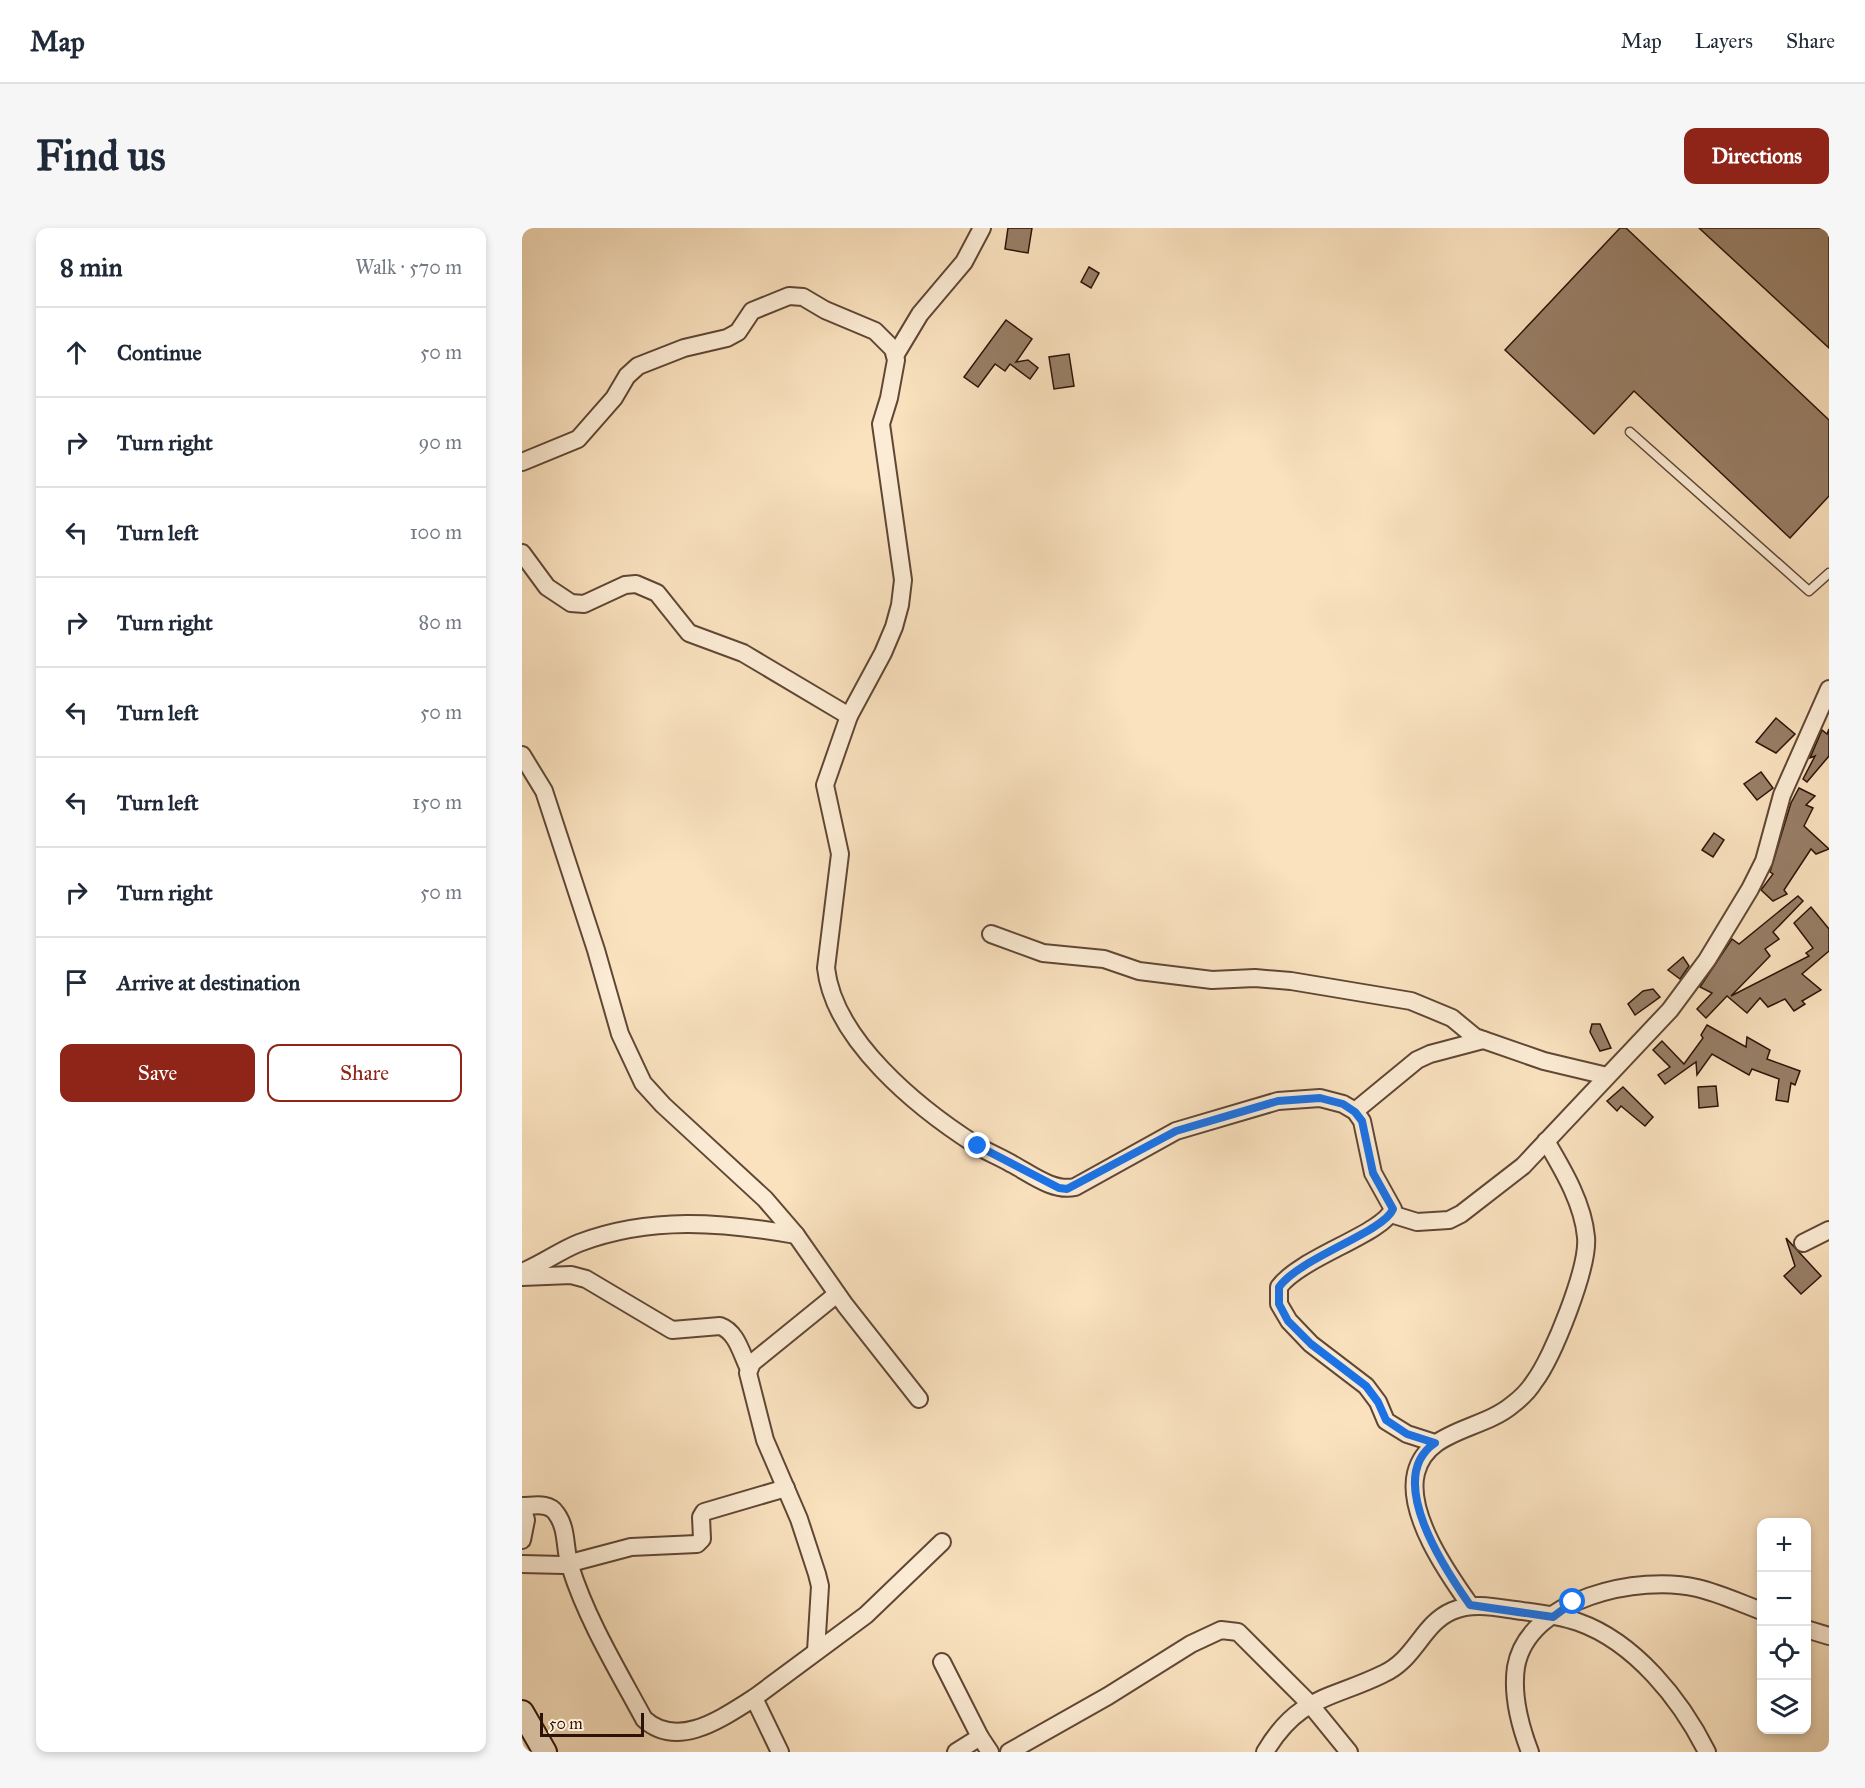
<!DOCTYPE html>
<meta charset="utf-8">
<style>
:root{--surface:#fff;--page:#f6f6f7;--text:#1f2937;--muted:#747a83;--line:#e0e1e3;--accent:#8f2418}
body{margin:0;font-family:"IM FELL Great Primer",serif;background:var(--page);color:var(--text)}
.controls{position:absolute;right:18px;bottom:18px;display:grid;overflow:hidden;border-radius:12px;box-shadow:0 3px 9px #0003}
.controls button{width:54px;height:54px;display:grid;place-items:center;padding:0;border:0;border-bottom:2px solid var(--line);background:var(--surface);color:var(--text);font:30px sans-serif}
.scale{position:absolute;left:18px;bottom:15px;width:104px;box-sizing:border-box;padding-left:6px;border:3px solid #2d1307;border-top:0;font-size:16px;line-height:21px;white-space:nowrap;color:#2d1307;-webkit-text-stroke:4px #fcecd5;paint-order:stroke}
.stop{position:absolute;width:18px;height:18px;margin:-14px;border:4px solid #1a73e8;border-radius:50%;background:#fff}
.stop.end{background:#1a73e8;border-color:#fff;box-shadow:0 2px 6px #0008}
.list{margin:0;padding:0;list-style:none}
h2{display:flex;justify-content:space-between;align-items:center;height:78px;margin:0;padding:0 24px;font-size:26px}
h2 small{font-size:20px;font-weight:400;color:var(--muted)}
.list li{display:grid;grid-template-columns:39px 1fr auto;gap:18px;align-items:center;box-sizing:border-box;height:90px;padding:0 24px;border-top:2px solid var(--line)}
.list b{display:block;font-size:22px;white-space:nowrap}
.list em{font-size:20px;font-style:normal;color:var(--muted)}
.actions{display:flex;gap:12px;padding:18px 24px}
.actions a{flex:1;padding:14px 0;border:2px solid var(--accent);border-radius:12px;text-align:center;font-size:21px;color:var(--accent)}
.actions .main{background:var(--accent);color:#fff}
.icon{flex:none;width:33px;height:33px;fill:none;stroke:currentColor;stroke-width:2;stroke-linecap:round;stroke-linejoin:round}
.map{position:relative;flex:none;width:1307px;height:1524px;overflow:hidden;border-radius:12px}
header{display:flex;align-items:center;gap:36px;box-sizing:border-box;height:84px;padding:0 30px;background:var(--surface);border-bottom:2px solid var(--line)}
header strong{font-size:28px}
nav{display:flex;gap:33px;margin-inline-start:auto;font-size:21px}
.intro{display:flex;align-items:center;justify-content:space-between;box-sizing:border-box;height:144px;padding:0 36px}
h1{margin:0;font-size:42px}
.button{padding:15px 27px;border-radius:12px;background:var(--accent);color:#fff;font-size:21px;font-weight:700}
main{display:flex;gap:36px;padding:0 36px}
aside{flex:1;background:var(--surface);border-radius:12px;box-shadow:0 3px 9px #0003}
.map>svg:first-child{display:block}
.building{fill:#987f67;stroke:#2d1307;stroke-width:1.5}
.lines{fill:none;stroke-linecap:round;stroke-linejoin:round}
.lane-casing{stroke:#604735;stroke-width:11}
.street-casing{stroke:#604735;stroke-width:20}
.secondary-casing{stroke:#2d1307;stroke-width:26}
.lane{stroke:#fcecd5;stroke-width:8}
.street{stroke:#fcecd5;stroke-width:16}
.secondary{stroke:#fcecd5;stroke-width:22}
.route{stroke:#1a73e8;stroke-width:8}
</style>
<header>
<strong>Map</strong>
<nav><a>Map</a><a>Layers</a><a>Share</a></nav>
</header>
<div class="intro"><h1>Find us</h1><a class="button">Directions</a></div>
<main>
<aside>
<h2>8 min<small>Walk · 570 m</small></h2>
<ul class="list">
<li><svg class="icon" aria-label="ahead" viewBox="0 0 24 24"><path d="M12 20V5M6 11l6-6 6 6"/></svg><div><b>Continue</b></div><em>50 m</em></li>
<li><svg class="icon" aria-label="right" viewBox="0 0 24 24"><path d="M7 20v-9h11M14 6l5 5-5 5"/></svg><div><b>Turn right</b></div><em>90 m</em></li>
<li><svg class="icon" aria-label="left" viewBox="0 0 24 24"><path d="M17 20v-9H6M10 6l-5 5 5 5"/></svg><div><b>Turn left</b></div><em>100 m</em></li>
<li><svg class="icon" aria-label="right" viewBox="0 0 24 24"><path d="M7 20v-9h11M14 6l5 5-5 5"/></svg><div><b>Turn right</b></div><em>80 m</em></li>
<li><svg class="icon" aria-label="left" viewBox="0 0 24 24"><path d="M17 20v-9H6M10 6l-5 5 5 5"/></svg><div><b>Turn left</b></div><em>50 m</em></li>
<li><svg class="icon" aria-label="left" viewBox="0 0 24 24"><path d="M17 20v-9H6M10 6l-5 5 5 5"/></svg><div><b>Turn left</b></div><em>150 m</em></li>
<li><svg class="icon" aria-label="right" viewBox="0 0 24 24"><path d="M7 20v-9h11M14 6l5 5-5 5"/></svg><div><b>Turn right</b></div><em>50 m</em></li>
<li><svg class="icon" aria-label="arrive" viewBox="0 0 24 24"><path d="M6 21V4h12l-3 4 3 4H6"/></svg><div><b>Arrive at destination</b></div></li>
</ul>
<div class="actions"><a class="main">Save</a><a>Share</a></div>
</aside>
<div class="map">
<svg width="1307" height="1524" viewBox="0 0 1307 1524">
<rect width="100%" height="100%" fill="#fae2bf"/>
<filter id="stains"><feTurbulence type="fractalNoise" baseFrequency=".00333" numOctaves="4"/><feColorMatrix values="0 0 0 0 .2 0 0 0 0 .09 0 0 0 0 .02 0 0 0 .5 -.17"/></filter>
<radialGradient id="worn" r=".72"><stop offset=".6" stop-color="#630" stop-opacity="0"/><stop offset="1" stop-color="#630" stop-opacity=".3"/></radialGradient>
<g class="building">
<polygon points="486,0 510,0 506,25 483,21"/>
<polygon points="1098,0 1104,0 1307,192 1307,268 1268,310 1112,163 1072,206 983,122"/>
<polygon points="1177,0 1307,0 1307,120"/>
<polygon points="567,39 577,45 569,60 559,54"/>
<polygon points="484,92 510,111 494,134 506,132 516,140 508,151 488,136 483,143 473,136 456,159 442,149"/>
<polygon points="547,126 552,158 532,161 527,129"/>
<polygon points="1254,490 1273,506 1254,525 1234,514"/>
<polygon points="1307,501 1307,528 1285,554 1281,551 1293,528 1288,530 1300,502 1305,506"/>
<polygon points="1239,544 1251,560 1235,572 1222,556"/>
<polygon points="1277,560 1293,568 1284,577 1291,580 1282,598 1307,621 1294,626 1289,621 1262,662 1265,666 1251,673 1239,662 1251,646 1248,644 1269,575"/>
<polygon points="1192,605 1202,612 1191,629 1180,622"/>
<polygon points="1276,668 1281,673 1251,704 1257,711 1243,721 1248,728 1209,768 1287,728 1284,725 1291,720 1272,695 1289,679 1307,701 1307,723 1280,746 1299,762 1280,773 1283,776 1272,783 1263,771 1246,779 1238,770 1225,785 1205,768 1184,790 1175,781 1190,765 1178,759 1210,711 1217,716"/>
<polygon points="1161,729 1167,738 1158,751 1146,742"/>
<polygon points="1131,761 1138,769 1113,787 1106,776 1121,763"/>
<polygon points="1070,796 1078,796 1089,820 1078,823 1068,804"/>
<polygon points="1185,797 1224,819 1225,809 1248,822 1245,831 1278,843 1273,857 1269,855 1266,874 1254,872 1257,851 1230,841 1227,847 1190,826 1175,847 1174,834 1143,856 1136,847 1148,839 1131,822 1140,813 1162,836 1181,810 1179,807"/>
<polygon points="1194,858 1196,878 1177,880 1176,859"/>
<polygon points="1101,859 1131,889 1123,898 1099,878 1095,883 1085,873"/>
<polygon points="1264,1010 1299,1048 1279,1066 1262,1048 1273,1038"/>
</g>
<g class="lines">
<defs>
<polyline id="lane" points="1108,204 1287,363 1307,345"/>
<g id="street">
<polyline points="374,126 398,86 442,34 460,0"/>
<path d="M0 234 56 211 92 170 105 148 116 138 162 120 205 110 216 104 230 83 267 68 281 69 303 82 353 103 371 121 374 132 367 170 359 196 381 352 378 377 372 399 361 425 327 488 303 557 318 626 304 740C312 812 396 880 454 917 465 924 478 929 490 936 509 946 531 964 553 959L654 903 756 873 798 870 821 876 833 883 840 893 851 945 871 981C861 1006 779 1029 757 1059V1076L767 1093 789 1116 844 1158 856 1174 864 1193 885 1206 913 1215"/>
<polyline points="0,325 25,359 49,375 62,376 103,357 114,356 135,365 167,405 221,425 327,488"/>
<polyline points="0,527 22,563 74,722 98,806 121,855 141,877 243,971 274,1007 323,1077 397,1171"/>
<polyline points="469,706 521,725 582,731 617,743 690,752 733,750 769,753 889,773 930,790 953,809 1022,833 1085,848"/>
<polyline points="833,883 895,832 908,826 961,812"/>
<polyline points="869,986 895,994 927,992 939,986 1001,938 1148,782 1185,732 1228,661 1242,633 1260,567 1307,461"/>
<polyline points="1281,1015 1307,1002"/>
<path d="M0 1044C20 1036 37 1023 57 1015 128 988 200 994 274 1007"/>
<path d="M0 1049 49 1047 64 1051 150 1102 198 1098C215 1104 219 1125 227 1141"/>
<path d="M0 1278C12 1278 27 1274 34 1285 46 1301 42 1320 48 1338 65 1392 95 1441 122 1491 156 1522 200 1490 232 1470"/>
<polyline points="0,1278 4,1292 0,1312"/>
<polyline points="0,1336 41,1337 109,1319 175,1316 180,1311 179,1289 182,1284 264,1260"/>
<path d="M948 1377C926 1346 884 1286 894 1245 905 1201 959 1203 990 1177 998 1171 1007 1162 1012 1154 1031 1129 1067 1039 1064 1009 1061 975 1041 942 1024 913"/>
<polyline points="1284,1401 1307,1408"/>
<polyline points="294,1423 298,1358 295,1346 277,1291 243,1212 226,1145 230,1135 241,1126 315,1066"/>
<polyline points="420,1434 458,1509 434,1524"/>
<polyline points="458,1509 468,1524"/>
<polyline points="258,1524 232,1470 344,1387 420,1314"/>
<polyline points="487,1524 586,1468 669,1416 699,1402 716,1404 787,1475 827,1524"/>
<path d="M743 1524C777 1467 808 1472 861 1446 894 1431 900 1396 930 1383 950 1374 973 1379 993 1382 1014 1385 1036 1387 1056 1394 1113 1414 1159 1472 1185 1524"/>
<path d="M1008 1524C998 1498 990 1466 994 1439 1006 1370 1118 1346 1175 1360 1197 1365 1218 1375 1240 1383"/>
</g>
<polyline id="secondary" points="0,1484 23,1524"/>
</defs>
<use href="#lane" class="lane-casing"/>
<use href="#street" class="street-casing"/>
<use href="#secondary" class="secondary-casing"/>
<use href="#lane" class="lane"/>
<use href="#street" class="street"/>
<use href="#secondary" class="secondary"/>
</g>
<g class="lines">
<path class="route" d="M456 918 537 960 545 961 654 903 756 873 798 870 821 876 833 884 840 893 851 945 871 981C862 1004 779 1029 757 1059V1076L766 1093 789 1116 844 1158 856 1174 864 1192 885 1206 913 1215C861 1250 924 1343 948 1377L1031 1389 1051 1374"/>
</g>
<rect width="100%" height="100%" filter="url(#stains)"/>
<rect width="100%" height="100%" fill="url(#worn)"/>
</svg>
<div class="controls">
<button>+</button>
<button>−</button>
<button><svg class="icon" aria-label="locate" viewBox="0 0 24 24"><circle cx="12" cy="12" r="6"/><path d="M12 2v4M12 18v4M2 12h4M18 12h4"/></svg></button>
<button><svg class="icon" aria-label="layers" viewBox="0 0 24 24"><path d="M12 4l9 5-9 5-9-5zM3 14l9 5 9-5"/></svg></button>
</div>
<div class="scale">50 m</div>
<div class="stop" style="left:1051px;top:1374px"></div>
<div class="stop end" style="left:456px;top:918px"></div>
</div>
</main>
